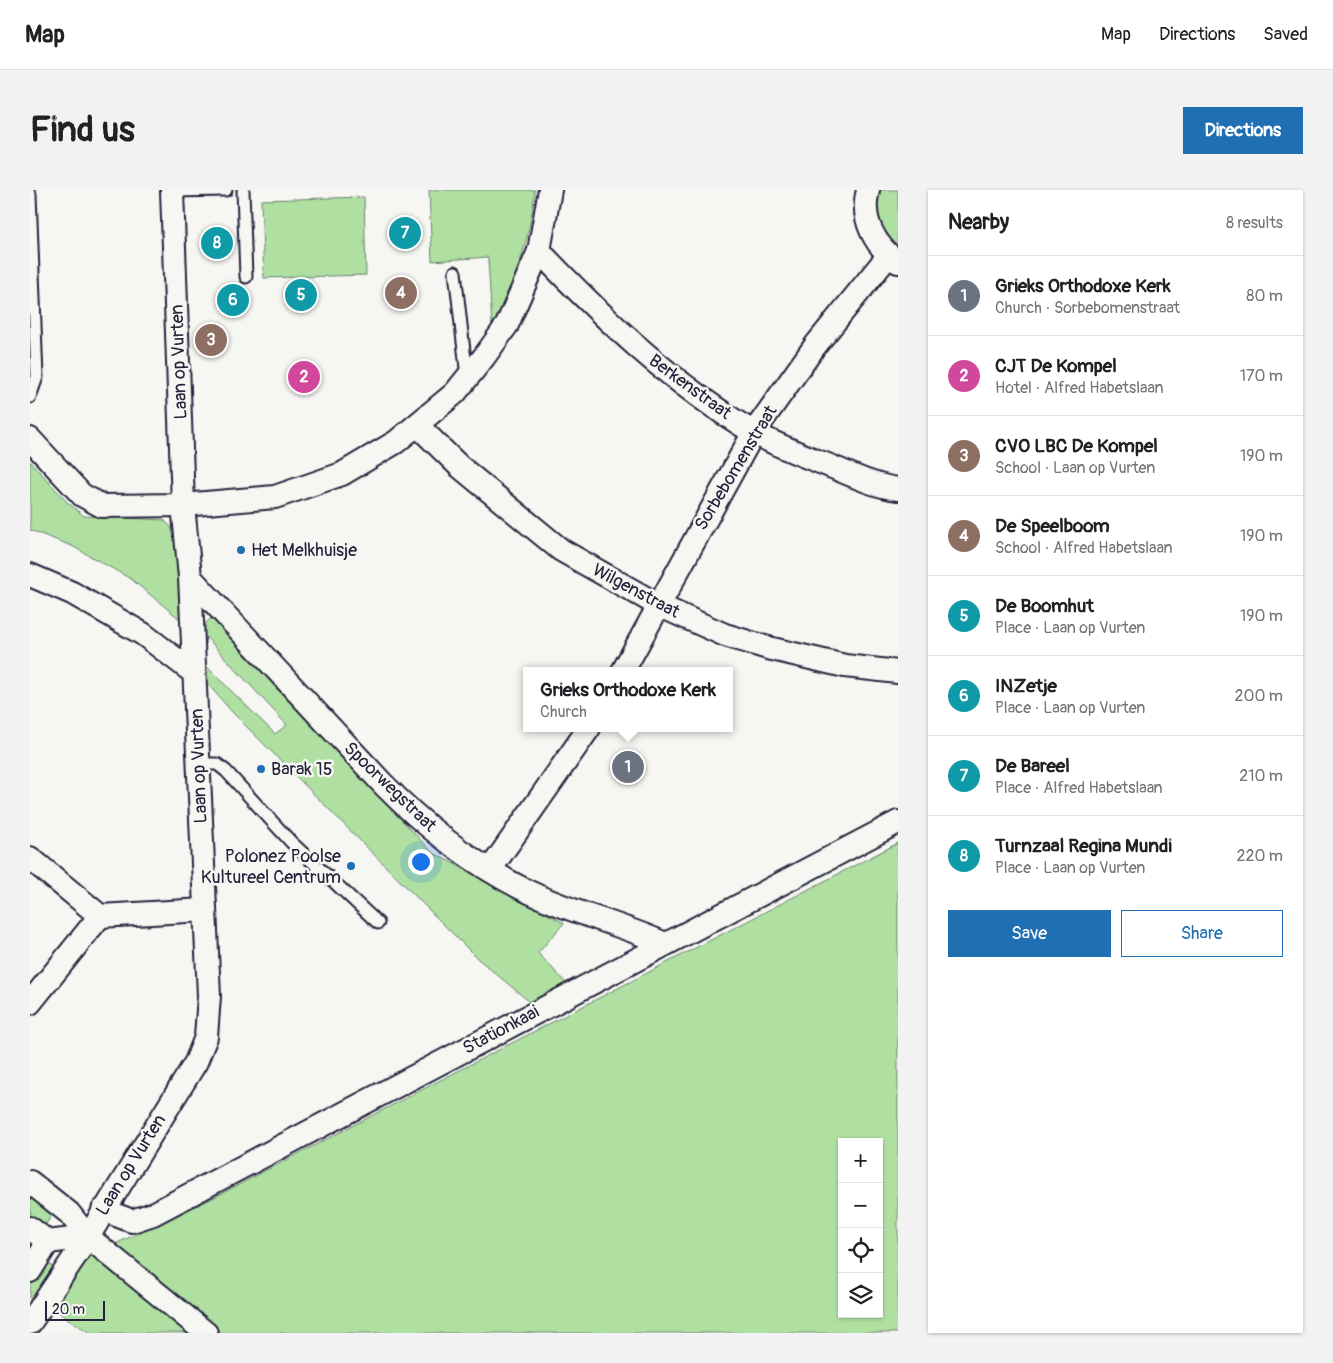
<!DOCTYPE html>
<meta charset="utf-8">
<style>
:root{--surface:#fff;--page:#f2f2f2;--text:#202124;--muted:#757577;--line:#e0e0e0;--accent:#1f6fb2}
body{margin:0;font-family:Pangolin,sans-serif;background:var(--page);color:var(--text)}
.controls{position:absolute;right:15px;bottom:15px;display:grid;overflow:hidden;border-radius:0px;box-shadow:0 1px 4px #0004}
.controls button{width:45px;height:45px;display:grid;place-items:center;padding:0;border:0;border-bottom:1px solid var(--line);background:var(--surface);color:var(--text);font:25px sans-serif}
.scale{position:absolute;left:15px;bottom:12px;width:60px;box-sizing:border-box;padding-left:5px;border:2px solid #22223b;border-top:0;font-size:14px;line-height:18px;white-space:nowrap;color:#22223b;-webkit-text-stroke:4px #f6f6f2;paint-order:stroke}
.you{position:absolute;left:390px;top:671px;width:18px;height:18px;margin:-12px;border:4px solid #fff;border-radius:50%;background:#1a73e8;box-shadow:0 0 0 8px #1a73e833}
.badge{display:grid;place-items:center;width:32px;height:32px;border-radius:50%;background:var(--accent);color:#fff;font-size:16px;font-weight:700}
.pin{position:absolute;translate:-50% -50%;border:2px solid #fff;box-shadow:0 1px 5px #0006}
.popup{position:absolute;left:493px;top:477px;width:210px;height:65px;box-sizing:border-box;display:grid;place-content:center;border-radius:0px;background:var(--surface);filter:drop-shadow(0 1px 4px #0005);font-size:16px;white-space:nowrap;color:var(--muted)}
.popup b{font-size:19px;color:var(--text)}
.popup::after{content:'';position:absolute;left:50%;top:100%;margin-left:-10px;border:10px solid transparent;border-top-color:var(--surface)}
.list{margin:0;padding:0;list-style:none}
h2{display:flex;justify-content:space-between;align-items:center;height:65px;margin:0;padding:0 20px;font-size:21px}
h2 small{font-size:16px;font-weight:400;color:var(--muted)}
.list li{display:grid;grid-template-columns:32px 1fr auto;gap:15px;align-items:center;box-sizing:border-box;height:80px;padding:0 20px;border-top:1px solid var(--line)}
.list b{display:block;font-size:19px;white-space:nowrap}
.list p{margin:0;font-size:16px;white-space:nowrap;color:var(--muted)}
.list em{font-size:16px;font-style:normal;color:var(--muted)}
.actions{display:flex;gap:10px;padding:15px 20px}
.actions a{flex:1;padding:11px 0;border:1px solid var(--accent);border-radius:0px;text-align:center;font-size:18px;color:var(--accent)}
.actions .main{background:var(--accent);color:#fff}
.icon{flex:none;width:28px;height:28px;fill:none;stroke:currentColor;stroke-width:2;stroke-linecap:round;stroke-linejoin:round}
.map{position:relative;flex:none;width:868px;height:1143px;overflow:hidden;border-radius:0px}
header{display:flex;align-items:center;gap:30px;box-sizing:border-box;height:70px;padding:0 25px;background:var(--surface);border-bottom:1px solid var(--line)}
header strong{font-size:24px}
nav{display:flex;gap:28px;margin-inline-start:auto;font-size:18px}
.intro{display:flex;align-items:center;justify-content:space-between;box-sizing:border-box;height:120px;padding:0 30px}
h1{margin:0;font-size:35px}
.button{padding:12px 22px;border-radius:0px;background:var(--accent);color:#fff;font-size:18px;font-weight:700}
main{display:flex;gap:30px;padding:0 30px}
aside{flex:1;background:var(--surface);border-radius:0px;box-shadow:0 1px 4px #0004}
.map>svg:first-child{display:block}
.green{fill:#afe0a1;stroke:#68816e;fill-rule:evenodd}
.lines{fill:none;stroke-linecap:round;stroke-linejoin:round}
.service-casing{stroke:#22223b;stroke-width:15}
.minor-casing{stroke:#22223b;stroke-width:26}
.service{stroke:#f6f6f2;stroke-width:11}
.minor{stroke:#f6f6f2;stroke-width:22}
.poi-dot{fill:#1f6fb2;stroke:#f6f6f2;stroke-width:2}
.labels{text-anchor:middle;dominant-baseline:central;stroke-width:5;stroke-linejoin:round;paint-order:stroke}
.street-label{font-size:18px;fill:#22223b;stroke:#f6f6f2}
.poi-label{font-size:18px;fill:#22223b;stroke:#f6f6f2;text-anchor:start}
</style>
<header>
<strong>Map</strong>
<nav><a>Map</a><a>Directions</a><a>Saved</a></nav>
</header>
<div class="intro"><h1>Find us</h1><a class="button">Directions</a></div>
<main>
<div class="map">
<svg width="868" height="1143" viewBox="0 0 868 1143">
<rect width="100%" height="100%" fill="#f6f6f2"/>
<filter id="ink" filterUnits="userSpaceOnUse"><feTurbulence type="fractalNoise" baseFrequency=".02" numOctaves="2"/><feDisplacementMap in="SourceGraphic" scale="10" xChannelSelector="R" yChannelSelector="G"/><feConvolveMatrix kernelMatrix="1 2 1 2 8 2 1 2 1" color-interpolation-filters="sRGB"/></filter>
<g filter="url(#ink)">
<g class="green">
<path d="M399 0H505C499 55 486 88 462 137L458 67 402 71Z"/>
<polygon points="847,0 868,0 868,62 848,34"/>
<polygon points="334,7 336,85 234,88 231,10"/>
<polygon points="0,271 37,312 54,326 134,330 141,337 145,347 151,430 101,389 42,356 0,340"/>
<polygon points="181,428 190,433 241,492 402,662 534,733 508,763 536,793 501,813 447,768 203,523 176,492 173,473 245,544 257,535 174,445 175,434"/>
<path d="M868 653V1143H190L83 1055 181 1009ZM812 952H849V1124H812Z"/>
<polygon points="0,1007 5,1011 17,1012 23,1022 17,1033 12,1035 1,1031"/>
<polygon points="60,1063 65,1064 162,1143 60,1143 17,1115"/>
<polygon points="17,1074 21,1075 24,1082 0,1121 0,1092"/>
</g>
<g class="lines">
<defs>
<g id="service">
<polyline points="213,0 216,87"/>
<polyline points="143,1 196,0"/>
<polyline points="0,4 7,187 0,207"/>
<polyline points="425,82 437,187"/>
<polyline points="168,574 187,574 196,581 261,652 348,733"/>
</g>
<g id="minor">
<path d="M838 0C830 29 845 56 868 72"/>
<path d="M509 61C574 129 642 194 723 242 747 256 775 266 800 276 822 285 844 296 868 299"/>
<polyline points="387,235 429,276 531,360 628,415 695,445 738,458 815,476 868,482"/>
<polyline points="0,249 52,305 72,316 153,315 245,307 312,284 366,252 425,203 454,167 477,135 509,61 520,0"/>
<polyline points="0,385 42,403 113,444 164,483"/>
<path d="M160 387 353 594C394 636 440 672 493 699 538 722 589 733 635 754"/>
<polyline points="593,481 724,242 785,156 858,66"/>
<polyline points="0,668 70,726 174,720"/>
<polyline points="460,680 559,538"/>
<polyline points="0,813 70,726"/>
<polyline points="0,992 39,1023 58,1047 176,1143"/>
<polyline points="73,1020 102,1031 123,1024 868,632"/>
<polyline points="0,1038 18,1052 58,1047"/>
<polyline points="0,1081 18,1052"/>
<polyline points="0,1133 58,1047 166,872 176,847 179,806 160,387 153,315 142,0"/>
</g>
</defs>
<use href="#service" class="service-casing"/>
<use href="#minor" class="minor-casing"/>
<use href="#service" class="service"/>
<use href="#minor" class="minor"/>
</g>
</g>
<g class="poi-dot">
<circle cx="211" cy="360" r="5"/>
<circle cx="231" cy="579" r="5"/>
<circle cx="321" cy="676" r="5"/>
</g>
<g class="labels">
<g class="street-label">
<text transform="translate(149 172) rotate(-92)">Laan op Vurten</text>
<text transform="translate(660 197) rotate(36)">Berkenstraat</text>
<text transform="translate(706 278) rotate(-59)">Sorbebomenstraat</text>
<text transform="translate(606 401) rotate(28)">Wilgenstraat</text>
<text transform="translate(169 576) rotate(-92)">Laan op Vurten</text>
<text transform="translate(360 597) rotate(44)">Spoorwegstraat</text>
<text transform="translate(471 840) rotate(-28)">Stationkaai</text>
<text transform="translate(101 975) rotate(-58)">Laan op Vurten</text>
</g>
<g class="poi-label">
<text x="221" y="360">Het Melkhuisje</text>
<text x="241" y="579">Barak 15</text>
<text x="311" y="666" text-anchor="end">Polonez Poolse<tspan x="311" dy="21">Kultureel Centrum</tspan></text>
</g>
</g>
</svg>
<div class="controls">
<button>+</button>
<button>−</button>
<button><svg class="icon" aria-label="locate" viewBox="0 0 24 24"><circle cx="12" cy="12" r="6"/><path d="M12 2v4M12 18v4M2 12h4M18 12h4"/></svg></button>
<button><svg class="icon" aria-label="layers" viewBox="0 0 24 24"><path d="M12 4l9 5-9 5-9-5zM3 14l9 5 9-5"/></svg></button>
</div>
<div class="scale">20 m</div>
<div class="you"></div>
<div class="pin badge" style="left:598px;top:577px;background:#6b7280">1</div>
<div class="popup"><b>Grieks Orthodoxe Kerk</b>Church</div>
<div class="pin badge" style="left:274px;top:187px;background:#d1479c">2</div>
<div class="pin badge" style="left:181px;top:150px;background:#8d6e63">3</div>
<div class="pin badge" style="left:371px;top:103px;background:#8d6e63">4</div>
<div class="pin badge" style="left:271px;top:105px;background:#0f9aa8">5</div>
<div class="pin badge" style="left:203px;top:110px;background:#0f9aa8">6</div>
<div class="pin badge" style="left:375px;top:43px;background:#0f9aa8">7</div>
<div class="pin badge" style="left:187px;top:53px;background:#0f9aa8">8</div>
</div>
<aside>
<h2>Nearby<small>8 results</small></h2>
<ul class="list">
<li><span class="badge" style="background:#6b7280">1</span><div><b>Grieks Orthodoxe Kerk</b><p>Church · Sorbebomenstraat</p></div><em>80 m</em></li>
<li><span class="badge" style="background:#d1479c">2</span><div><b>CJT De Kompel</b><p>Hotel · Alfred Habetslaan</p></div><em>170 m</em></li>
<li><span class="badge" style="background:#8d6e63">3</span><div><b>CVO LBC De Kompel</b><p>School · Laan op Vurten</p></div><em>190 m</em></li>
<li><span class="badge" style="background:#8d6e63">4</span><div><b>De Speelboom</b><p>School · Alfred Habetslaan</p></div><em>190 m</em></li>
<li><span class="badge" style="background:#0f9aa8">5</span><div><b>De Boomhut</b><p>Place · Laan op Vurten</p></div><em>190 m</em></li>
<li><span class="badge" style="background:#0f9aa8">6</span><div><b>INZetje</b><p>Place · Laan op Vurten</p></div><em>200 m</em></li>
<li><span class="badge" style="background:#0f9aa8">7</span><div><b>De Bareel</b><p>Place · Alfred Habetslaan</p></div><em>210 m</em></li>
<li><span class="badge" style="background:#0f9aa8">8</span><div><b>Turnzaal Regina Mundi</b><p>Place · Laan op Vurten</p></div><em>220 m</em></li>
</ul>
<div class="actions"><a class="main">Save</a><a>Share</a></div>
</aside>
</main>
